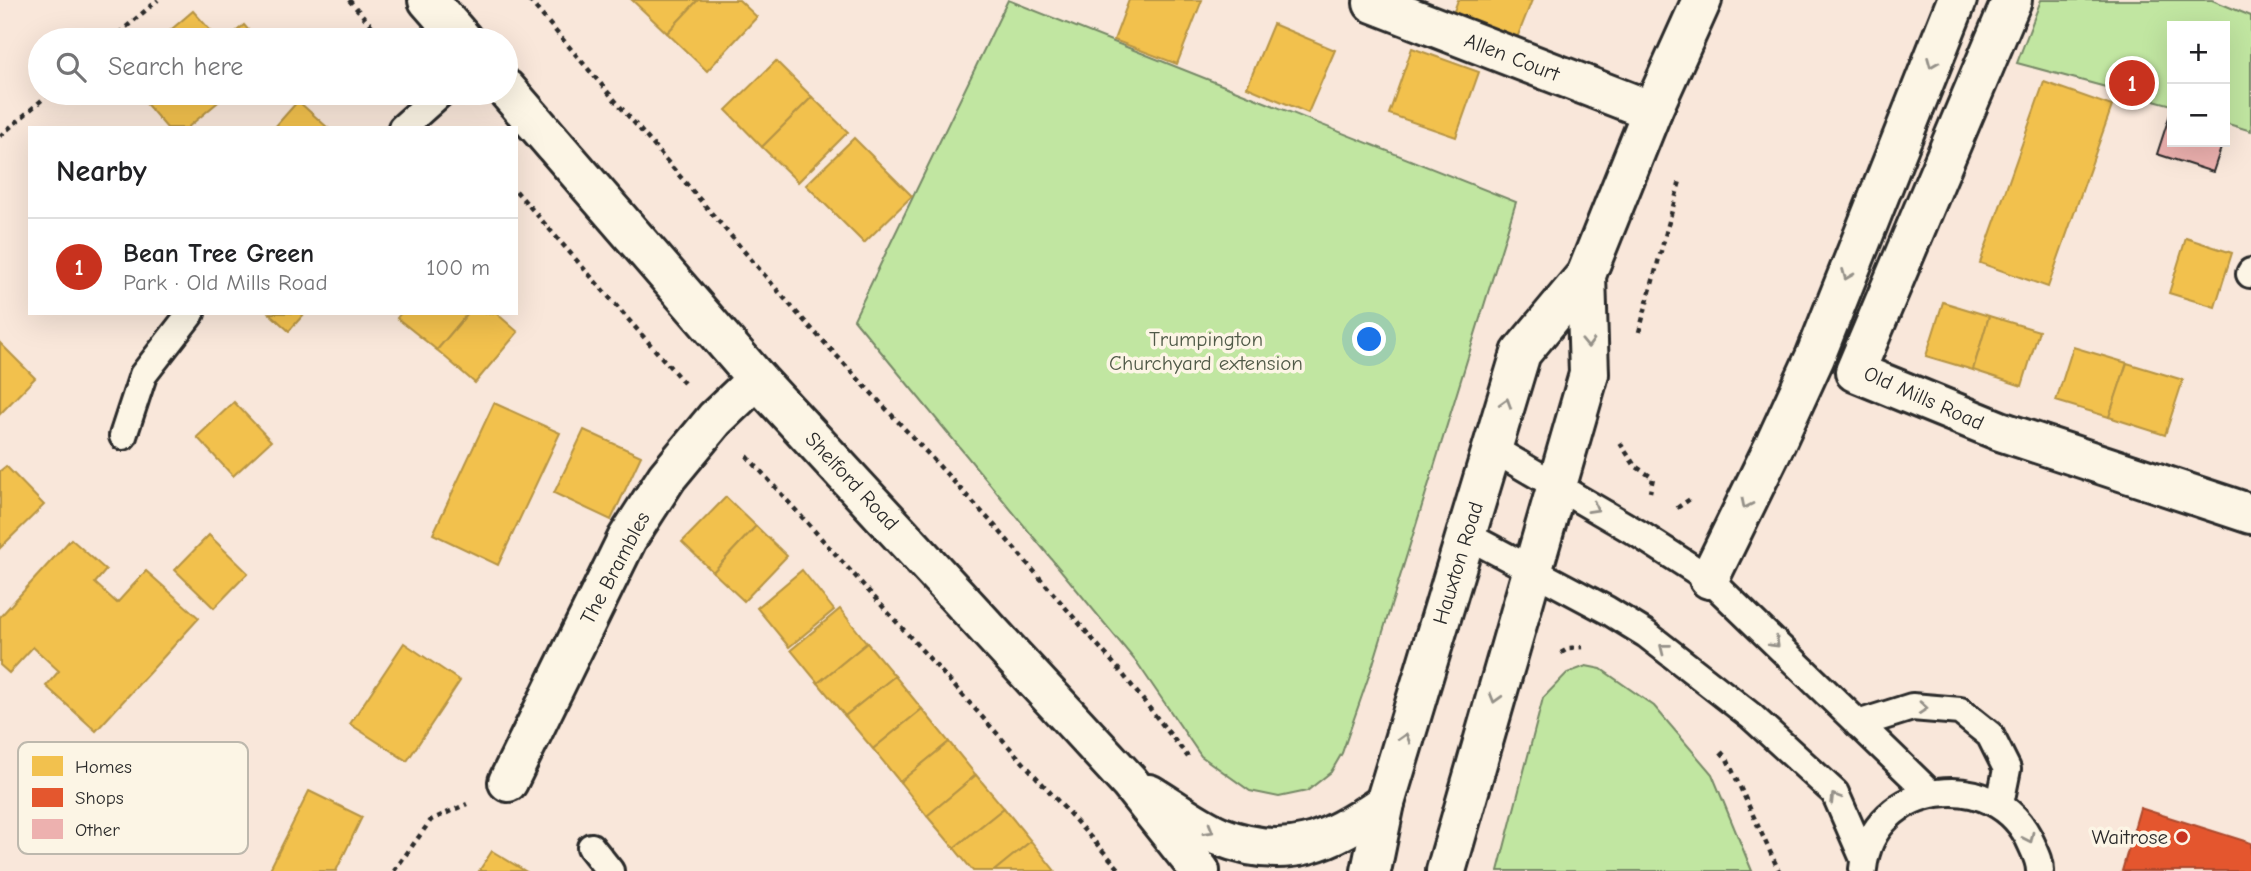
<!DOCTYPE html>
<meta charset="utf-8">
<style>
:root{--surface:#fff;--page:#f6f6f6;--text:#202124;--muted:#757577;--line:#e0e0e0;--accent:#c8321e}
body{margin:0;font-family:"Comic Neue",sans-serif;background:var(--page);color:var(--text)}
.controls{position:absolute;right:21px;top:21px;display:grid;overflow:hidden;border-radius:0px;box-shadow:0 7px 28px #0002}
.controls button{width:63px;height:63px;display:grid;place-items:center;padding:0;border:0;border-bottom:2px solid var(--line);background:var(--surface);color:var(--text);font:35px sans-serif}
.you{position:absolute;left:1370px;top:340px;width:24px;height:24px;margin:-18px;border:5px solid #fff;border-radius:50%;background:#1a73e8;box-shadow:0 0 0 10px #1a73e833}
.badge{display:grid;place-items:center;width:46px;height:46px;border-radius:50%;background:var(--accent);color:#fff;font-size:23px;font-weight:700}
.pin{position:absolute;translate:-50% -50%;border:4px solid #fff;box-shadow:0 2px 7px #0006}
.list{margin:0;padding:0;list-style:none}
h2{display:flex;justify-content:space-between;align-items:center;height:91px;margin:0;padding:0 28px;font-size:30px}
h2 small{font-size:23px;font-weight:400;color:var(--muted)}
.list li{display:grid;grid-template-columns:46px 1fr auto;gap:21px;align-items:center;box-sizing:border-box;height:98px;padding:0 28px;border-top:2px solid var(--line)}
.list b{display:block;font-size:26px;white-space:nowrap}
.list p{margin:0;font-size:23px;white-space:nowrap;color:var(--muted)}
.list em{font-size:23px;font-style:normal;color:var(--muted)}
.icon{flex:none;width:38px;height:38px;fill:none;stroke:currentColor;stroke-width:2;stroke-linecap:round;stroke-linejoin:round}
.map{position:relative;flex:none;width:2251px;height:871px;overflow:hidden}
.search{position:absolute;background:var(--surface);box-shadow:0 7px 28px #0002;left:28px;top:28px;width:490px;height:77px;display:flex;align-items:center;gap:18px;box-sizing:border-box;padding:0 24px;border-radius:38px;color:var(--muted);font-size:26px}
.panel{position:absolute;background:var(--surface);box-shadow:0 7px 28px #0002;left:28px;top:126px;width:490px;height:189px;border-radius:0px}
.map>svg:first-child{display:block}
.green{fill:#c1e6a1;stroke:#768866;stroke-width:2}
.homes{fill:#f2c14e;stroke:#b69444;stroke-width:2}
.shops{fill:#e4572e;stroke:#ac4a2d;stroke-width:2}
.building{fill:#edb1af;stroke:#2b2b2b;stroke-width:2}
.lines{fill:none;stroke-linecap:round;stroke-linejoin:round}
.service-casing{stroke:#2b2b2b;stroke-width:32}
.minor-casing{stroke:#2b2b2b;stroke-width:44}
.primary-casing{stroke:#2b2b2b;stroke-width:44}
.path{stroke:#2b2b2b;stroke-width:4.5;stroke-dasharray:5 5;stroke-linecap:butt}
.service{stroke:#fcf5e5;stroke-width:26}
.minor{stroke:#fcf5e5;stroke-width:38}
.primary{stroke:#fcf5e5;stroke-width:38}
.oneway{stroke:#949088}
.poi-dot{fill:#c8321e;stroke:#fcf5e5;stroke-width:2.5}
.labels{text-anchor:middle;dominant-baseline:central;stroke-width:7;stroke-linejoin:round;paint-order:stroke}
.street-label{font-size:21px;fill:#2b2b2b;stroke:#fcf5e5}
.park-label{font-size:21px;fill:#505a48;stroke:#fcf5e5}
.poi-label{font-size:21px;fill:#2b2b2b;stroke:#fcf5e5;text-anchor:end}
.key{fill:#fcf5e5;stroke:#bdb8ad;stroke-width:2}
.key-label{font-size:19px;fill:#2b2b2b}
</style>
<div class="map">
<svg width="2251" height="871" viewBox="0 0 2251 871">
<rect width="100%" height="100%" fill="#f9e7da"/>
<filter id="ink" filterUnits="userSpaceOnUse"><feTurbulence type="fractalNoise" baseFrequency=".0143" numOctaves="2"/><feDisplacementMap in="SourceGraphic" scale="14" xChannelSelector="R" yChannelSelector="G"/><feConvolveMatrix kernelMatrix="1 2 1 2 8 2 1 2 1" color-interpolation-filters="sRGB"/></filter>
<g filter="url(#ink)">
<g class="green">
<polygon points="1008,0 1516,202 1373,664 1342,753 1331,772 1307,791 1279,797 1250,791 1201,756 1138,664 854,319"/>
<polygon points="2041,0 2212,0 2251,16 2251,131 2225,123 2225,26 2172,26 2172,105 2017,63"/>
<polygon points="1586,666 1601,669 1654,706 1712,774 1752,871 1498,871 1543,698 1567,673"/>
</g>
<g class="homes">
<polygon points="632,0 698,0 667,33"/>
<polygon points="698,0 739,0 757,17 707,71 667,33"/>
<polygon points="1129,0 1202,0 1177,64 1114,40"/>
<polygon points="1458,0 1532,0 1517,38 1453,14"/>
<polygon points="193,11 219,40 159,40"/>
<polygon points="1273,24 1335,50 1308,113 1247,87"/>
<polygon points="244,25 257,40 226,40"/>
<polygon points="1412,48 1479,72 1456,137 1389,114"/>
<polygon points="776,61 812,97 762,147 726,110"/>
<polygon points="2044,82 2112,106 2048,287 1980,263"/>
<polygon points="137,93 229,93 187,128 167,128"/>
<polygon points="812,97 848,132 798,182 762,147"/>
<polygon points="298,101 328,128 274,128"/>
<polygon points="854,138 912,196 864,243 806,185"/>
<polygon points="2186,238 2232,253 2215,307 2169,293"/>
<polygon points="1943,302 1989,316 1973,370 1926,356"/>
<polygon points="269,313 305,313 289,331"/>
<polygon points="401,313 468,313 437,350 397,318"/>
<polygon points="468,313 496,313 518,332 475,383 437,350"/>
<polygon points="1989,316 2039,331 2022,386 1973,370"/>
<polygon points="0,343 35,378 0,414"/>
<polygon points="2073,347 2127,363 2109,417 2056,401"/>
<polygon points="2127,363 2183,380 2165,435 2109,417"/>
<polygon points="234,402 271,441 233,476 197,437"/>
<polygon points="494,403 560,433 498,565 433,534"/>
<polygon points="584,430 641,456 611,520 554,493"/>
<polygon points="6,466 44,505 0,548 0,471"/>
<polygon points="726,497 756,526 713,572 682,542"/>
<polygon points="756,526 787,556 744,601 713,572"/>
<polygon points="209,535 248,573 214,608 175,570"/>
<polygon points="71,539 106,570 95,583 117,603 146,571 199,618 96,731 46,686 59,671 33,647 9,673 0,665 0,617"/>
<polygon points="802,570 834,610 789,647 757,608"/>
<polygon points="840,609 867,643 818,683 791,650"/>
<polygon points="404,643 460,681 407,761 350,724"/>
<polygon points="867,643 895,676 845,716 818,683"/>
<polygon points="895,676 922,709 873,749 845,716"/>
<polygon points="922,709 949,742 900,782 873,749"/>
<polygon points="949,742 976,775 927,816 900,782"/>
<polygon points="976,775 1004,808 954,848 927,816"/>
<polygon points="309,791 362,817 336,871 269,871"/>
<polygon points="1004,808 1031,841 994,871 973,871 954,848"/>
<polygon points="1031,841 1055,871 994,871"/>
<polygon points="492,851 525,871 479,871"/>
</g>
<polygon class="shops" points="2140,808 2251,843 2251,871 2122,871"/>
<polygon class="building" points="2171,111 2172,142 2223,142 2213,172 2157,154"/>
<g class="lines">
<defs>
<g id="service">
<polyline points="402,128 441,93"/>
<polyline points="2250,274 2251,272"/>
<polyline points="123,436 143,375 191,313"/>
<polyline points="1493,449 1639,534 1709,579 1930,793"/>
<polyline points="1466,535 1607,610 1646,634 1751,716 1835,793 1864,859"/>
<polyline points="1858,724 1912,707 1960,711 1990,735 2007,769 2000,804"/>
<polyline points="591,847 610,871"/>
<path d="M1863 869C1872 780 1998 763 2032 845 2036 854 2040 861 2040 871"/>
</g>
<g id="minor">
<polyline points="2012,0 1855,372 2000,431 2251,514"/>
<polyline points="1373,3 1652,111"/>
<polyline points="1709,579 1776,442 1815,357 1957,0"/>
<polyline points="508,782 627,539 667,477 715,419 757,379"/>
</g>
<g id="primary">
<polyline points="428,0 463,40"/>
<polyline points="506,89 757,379 1129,782 1200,871"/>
<path d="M1149 794C1171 807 1196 826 1219 836 1286 863 1330 842 1385 803"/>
<polyline points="1371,871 1385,803 1521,353 1586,275 1652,111 1702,0"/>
<polyline points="1446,871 1589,374 1586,275"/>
</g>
</defs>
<use href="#service" class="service-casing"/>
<use href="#minor" class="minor-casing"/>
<use href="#primary" class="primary-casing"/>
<g class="path">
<polyline points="349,0 384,40"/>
<polyline points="529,0 797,313 995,526 1121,672 1188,757"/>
<polyline points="111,40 158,0"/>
<polyline points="0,136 50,93"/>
<polyline points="516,191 684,383"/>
<polyline points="1639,332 1680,181"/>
<polyline points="1620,443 1635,466 1653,478 1650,492"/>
<polyline points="747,456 1121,871"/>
<polyline points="1677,508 1693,497"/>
<polyline points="1561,653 1569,648 1583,647"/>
<polyline points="1721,752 1727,759 1779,871"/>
<polyline points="394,871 431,820 467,804"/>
</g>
<use href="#service" class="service"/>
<use href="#minor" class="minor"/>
<use href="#primary" class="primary"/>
</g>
<defs><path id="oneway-chevron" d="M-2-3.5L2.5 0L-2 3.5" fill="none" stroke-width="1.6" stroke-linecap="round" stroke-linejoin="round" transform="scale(1.75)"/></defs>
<g class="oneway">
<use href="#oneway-chevron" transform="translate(1932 63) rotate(112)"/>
<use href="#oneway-chevron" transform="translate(1847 275) rotate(112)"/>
<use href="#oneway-chevron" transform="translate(1588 343) rotate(88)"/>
<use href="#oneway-chevron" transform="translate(1506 403) rotate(-73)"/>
<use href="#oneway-chevron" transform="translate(1746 504) rotate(116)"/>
<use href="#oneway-chevron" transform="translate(1594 508) rotate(30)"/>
<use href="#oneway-chevron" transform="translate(1775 643) rotate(44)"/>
<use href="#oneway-chevron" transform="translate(1664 648) rotate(-142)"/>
<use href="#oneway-chevron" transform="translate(1495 698) rotate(106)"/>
<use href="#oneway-chevron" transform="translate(1923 708) rotate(4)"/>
<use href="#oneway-chevron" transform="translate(1405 738) rotate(-73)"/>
<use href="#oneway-chevron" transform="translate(1835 798) rotate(-122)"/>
<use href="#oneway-chevron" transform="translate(1209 830) rotate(30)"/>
<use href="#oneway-chevron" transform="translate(2029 838) rotate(64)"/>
</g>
</g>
<circle class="poi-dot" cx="2182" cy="837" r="7"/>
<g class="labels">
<g class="street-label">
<text transform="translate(1512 57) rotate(21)">Allen Court</text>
<text transform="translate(1924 398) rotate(24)">Old Mills Road</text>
<text transform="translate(852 481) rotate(47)">Shelford Road</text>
<text transform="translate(1458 563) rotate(-73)">Hauxton Road</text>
<text transform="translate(615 568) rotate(-62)">The Brambles</text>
</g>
<g class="park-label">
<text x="1206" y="339">Trumpington<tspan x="1206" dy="24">Churchyard extension</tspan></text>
</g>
<g class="poi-label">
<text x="2168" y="837">Waitrose</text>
</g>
</g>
<rect x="18" y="742" width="230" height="112" rx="10" class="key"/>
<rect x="32" y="756" width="31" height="20" fill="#f2c14e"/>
<rect x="32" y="788" width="31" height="19" fill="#e4572e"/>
<rect x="32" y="819" width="31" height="20" fill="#edb1af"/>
<g class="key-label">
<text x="75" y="773">Homes</text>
<text x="75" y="804">Shops</text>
<text x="75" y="836">Other</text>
</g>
</svg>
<div class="controls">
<button>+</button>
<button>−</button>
</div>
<div class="you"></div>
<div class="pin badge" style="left:2132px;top:83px">1</div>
<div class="search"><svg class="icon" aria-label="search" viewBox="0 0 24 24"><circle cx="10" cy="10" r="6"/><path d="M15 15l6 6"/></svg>Search here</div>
<section class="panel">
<h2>Nearby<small></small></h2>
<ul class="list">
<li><span class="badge">1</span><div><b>Bean Tree Green</b><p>Park · Old Mills Road</p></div><em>100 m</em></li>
</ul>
</section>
</div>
